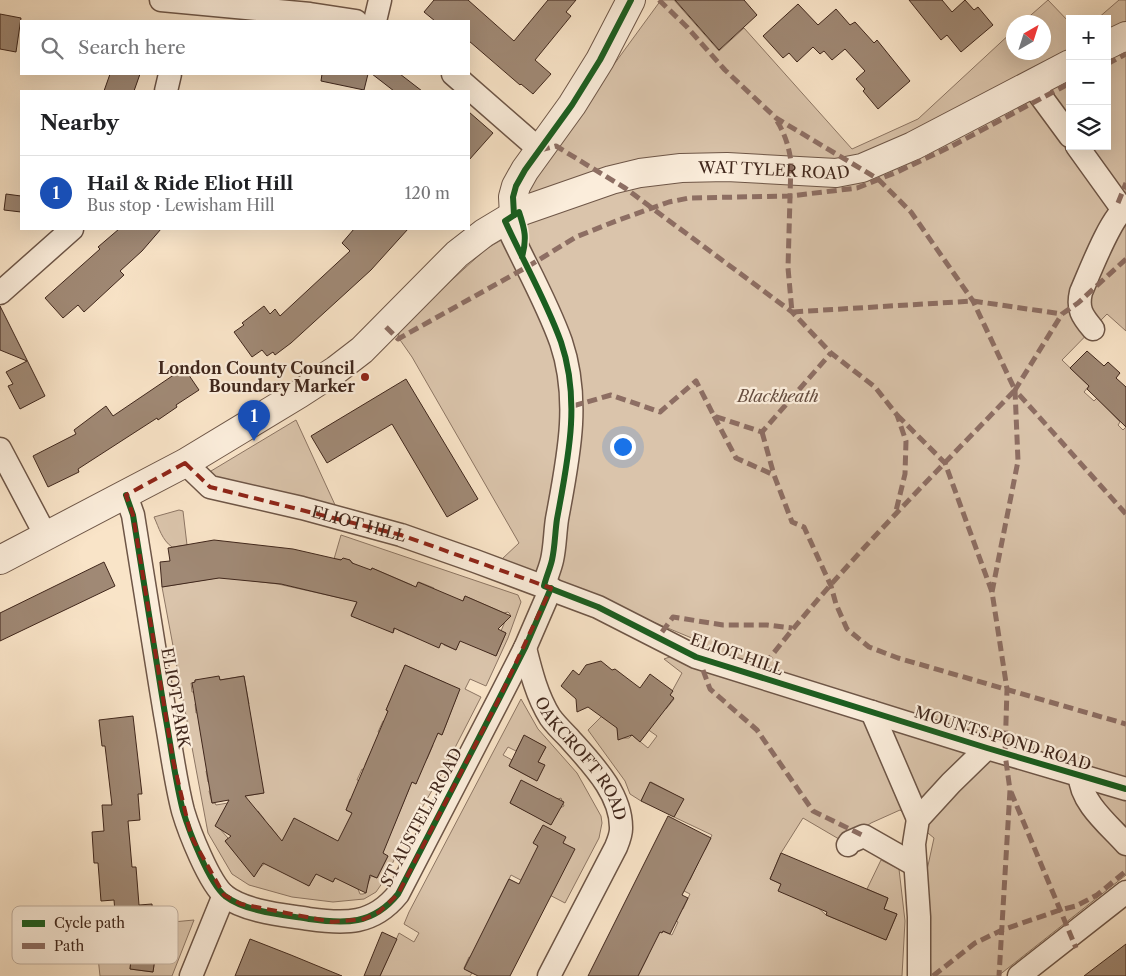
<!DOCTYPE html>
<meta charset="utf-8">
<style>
:root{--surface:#fff;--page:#f2f2f2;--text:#202124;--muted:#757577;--line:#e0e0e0;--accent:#8f2418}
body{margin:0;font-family:"Libre Caslon Text",serif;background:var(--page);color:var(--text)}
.controls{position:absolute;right:15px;top:15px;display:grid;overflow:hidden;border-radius:0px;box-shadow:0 5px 20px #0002}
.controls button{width:45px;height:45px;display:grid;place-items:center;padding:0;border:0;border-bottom:1px solid var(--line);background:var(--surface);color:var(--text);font:25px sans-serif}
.compass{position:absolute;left:1006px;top:15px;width:45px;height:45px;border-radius:50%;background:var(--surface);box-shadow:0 5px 20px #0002;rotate:39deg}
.you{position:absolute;left:622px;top:446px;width:18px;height:18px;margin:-12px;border:4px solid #fff;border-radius:50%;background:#1a73e8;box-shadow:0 0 0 8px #1a73e833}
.badge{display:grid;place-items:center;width:32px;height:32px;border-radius:50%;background:var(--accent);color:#fff;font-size:16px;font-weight:700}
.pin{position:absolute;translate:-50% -41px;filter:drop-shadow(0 1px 2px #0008)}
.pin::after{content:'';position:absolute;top:26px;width:18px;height:15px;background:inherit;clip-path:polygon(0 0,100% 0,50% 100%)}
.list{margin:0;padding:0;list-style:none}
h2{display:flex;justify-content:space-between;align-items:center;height:65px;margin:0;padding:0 20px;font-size:21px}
h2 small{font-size:16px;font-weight:400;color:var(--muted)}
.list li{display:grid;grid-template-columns:32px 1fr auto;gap:15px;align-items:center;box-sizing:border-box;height:75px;padding:0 20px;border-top:1px solid var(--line)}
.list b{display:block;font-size:19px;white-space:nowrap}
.list p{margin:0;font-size:16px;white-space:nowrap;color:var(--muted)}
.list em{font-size:16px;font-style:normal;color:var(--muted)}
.icon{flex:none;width:28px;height:28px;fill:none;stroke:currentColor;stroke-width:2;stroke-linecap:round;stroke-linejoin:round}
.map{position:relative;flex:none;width:1126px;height:976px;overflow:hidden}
.search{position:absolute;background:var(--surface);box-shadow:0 5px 20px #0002;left:20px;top:20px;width:450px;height:55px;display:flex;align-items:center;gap:12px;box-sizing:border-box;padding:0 18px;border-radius:0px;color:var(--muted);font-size:19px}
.panel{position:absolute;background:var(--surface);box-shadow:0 5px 20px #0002;left:20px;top:90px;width:450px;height:140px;border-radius:0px}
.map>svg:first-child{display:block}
.green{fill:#dac4ab;stroke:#8d7664;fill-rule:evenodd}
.building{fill:#a08975;stroke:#40271c}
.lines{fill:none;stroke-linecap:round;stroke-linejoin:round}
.minor-casing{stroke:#6e5647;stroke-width:25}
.tertiary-casing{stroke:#6e5647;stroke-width:30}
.minor{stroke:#fbeddb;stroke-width:22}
.tertiary{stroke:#fbeddb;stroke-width:28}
.quiet{stroke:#8d6e63;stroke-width:5;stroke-dasharray:10 5;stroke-linecap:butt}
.cycleway-casing{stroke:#fbeddb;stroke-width:9}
.cycleway{stroke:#1b5e20;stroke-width:6}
.marked{fill:none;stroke:#8f2418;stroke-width:4;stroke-dasharray:10 6;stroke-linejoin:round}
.poi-dot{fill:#8f2418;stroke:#fbeddb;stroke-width:2}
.labels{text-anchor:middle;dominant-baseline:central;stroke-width:4.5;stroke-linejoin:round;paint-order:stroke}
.street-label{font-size:16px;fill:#40271c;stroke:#fbeddb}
.poi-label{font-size:16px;font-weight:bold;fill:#40271c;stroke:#fbeddb;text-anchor:end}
.park-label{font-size:16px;font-style:italic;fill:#664e40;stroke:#fbeddb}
.key{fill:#fbeddb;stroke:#c3b2a2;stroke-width:1}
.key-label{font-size:14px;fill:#40271c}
</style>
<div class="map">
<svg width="1126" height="976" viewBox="0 0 1126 976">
<rect width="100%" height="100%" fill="#f9e4c8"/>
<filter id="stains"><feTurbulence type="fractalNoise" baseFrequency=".004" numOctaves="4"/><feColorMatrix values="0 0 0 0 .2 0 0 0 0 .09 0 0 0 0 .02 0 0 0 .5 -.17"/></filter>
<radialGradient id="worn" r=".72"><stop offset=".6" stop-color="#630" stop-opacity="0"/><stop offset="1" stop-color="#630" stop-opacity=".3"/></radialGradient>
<g class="green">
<path d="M661 0H674L719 51 744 28 852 149 918 119 1013 31 1014 52H1044V22H1023L1048 0 1070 23V146H1107V19H1097L1119 0H1126V331L1107 314 1062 360 1089 386 1084 392 1094 401 1097 398 1120 422 1118 425 1123 430 1126 427V875L998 976H931L927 870 934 838 900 810 871 823 844 842 803 818 781 853 770 879C788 887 812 901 826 915L886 940 897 914 884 909 888 898 867 889 881 860 899 869 905 921 902 976H638L648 956 636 950 649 926 672 935 678 922 656 911 676 906 683 909 690 894 670 884 690 880 698 863 692 844 705 850 712 835 674 817 683 799 651 782 641 801 630 794 625 781 588 730 603 715 617 728 618 734 624 738H629L632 735 648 748 657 736 643 726 663 706 666 709 674 699 670 695 682 673 664 659 706 644 502 559 519 543 412 357 398 337 401 326 486 249 529 224 528 182Z"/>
<polygon points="296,420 336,507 214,479 211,471"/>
<path d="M179 510 183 511 187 545 172 547C162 540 159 528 154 517Z"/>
<path d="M341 535 518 595 521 602 508 638 486 686 470 679 465 689 481 697 442 773 404 839 385 879 376 892 364 899 333 902 292 897 249 885 232 874 208 833 162 587 222 577 278 584 345 599 355 565 350 560 334 559ZM372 568 412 585 393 633 376 613 371 624 351 615ZM419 582 434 588 409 635 398 630ZM465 596 504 613 508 612 510 614V617L506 619 501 631 506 633 496 656 479 648 461 637 456 650 444 645ZM405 665 446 683 445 687 458 693 442 735 386 710 390 701 415 687 399 680ZM244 676 249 704 196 713 195 704 198 703 196 692H192L191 683 195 682V680H220ZM383 721 420 736 433 745 427 759 422 757 416 784 403 778 401 781 365 765 370 754 381 759 390 737 378 732ZM362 769 409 789 392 830 346 810 350 799 353 800 370 785 357 780ZM206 771H209L264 793 239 797 240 801 216 805 215 803H212L209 791 213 790 211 782H208ZM258 811 265 820 256 828 261 834 270 826 277 835 269 860 257 870V872L254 875 225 841 228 838 219 828 249 818ZM323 833 334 839 309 886 299 880ZM388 856 377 878 371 876 366 888V893L363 894H360L358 889 335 877 333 882 321 876Z"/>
<path d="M521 699 538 729 577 773 601 816 602 823 599 838 565 903 511 875 491 915 475 960 469 957 464 968 472 973 470 976H380L399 933 414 942 419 933 404 924 409 912ZM524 736 546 747 538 762 544 765 537 781 509 766 512 760 503 755 508 747 516 751ZM516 791 558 799 561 798 564 806 560 808 551 824 510 803Z"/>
<polygon points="194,920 172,976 100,976 95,929 129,928 129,932 134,931 130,969 153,972 155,958 159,959 160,952 163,952 164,935 161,934 162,923"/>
</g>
<g class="building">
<polygon points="434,0 468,0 514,41 548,0 576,0 566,12 571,16 535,60 551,74 533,94 521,84 520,85 469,41 469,21 435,21 424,12"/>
<polygon points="675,0 744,0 757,15 719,50"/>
<polygon points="909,0 942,0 952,12 965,0 974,10 978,7 993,25 961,52 947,35 941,40"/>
<polygon points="798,4 818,25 836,9 850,25 855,22 874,43 877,40 910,81 878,109 863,91 865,89 856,79 865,71 845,49 832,60 824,51 820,54 813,47 797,62 789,53 783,58 763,36"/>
<polygon points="0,14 21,18 16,52 0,49"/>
<polygon points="110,74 140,74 134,91 104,91"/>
<polygon points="322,74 368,74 364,90 321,81"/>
<polygon points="372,74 400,74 422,91 394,91"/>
<polygon points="469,112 493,133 469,160"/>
<polygon points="6,194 21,196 21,212 4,210"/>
<polygon points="119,229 161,229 142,251 120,271 124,275 84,312 78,305 63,318 45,298 100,249 98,247"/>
<polygon points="354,229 408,229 371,270 291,343 275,355 273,352 267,356 262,350 252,357 234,332 244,325 242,323 264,306 270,314 275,309 280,316 350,251 342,243"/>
<polygon points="0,306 45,396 20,409 8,386 13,384 6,372 27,361 0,350"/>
<polygon points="1087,351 1104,366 1108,362 1120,373 1116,378 1126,387 1126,427 1087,389 1089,386 1070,368"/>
<polygon points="184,368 199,390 176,405 177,407 158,420 157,418 78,469 79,472 48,487 33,456 76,434 74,430 106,406 113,416"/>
<polygon points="406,379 478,499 447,517 392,424 327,463 311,436"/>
<polygon points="214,540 293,549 341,560 343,558 350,560 352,563 371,570 372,568 416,587 418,582 463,601 465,596 511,616 498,629 506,633 496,656 460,641 456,650 441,643 439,648 394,628 393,633 351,616 357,602 281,584 219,578 162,587 160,562 170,561 168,548"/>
<polygon points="104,562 115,586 0,641 0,613"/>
<polygon points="601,661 612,670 615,669 640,688 650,674 673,691 670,695 674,698 640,742 632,735 618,740 617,728 588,707 577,712 576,699 561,686 573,670 579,675 586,665"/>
<polygon points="405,665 460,689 442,735 438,733 416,784 412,782 383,853 388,856 377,878 370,875 366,893 335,878 333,882 316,874 309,886 263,863 254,877 225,841 231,836 215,826 229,800 212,803 192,683 195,682 195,680 219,676 220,680 244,676 264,793 245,796 282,841 294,818 338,841 352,813 346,810 388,711 386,710"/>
<polygon points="133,716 142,794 138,794 140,820 128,821 132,867 136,867 139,905 152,904 154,933 164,935 163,952 160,952 159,959 155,958 153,972 130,969 135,923 116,925 114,900 101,901 98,863 94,863 92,832 104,831 102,805 112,805 105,746 102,746 99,720"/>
<polygon points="524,735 546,747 538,762 545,765 537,781 509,766"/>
<polygon points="521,780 564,802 551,825 510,803"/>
<polygon points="650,782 684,799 674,817 641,801"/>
<polygon points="668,816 711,838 682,895 688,898 670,934 663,931 662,933 660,932 638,976 588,976"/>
<polygon points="543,825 566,837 563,843 575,849 510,976 478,976 464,969 509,879 519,884 538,846 533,843"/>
<polygon points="781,853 888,898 884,909 897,914 886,940 826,915 827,912 778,891 781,884 770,879"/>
<polygon points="382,932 397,939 380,976 364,976"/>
<polygon points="250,939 291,955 342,976 235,976"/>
<polygon points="1126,944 1126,976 1084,976"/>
</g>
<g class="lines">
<defs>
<g id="minor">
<polyline points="161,0 310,14 356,21"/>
<polyline points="375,21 380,0"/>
<polyline points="453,74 540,150"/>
<polyline points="1031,83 1070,136"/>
<polyline points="166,91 170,74"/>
<polyline points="1077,146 1123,210"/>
<path d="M505 221C523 261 546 300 561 342 581 401 568 459 557 519 555 532 555 547 552 560 550 569 546 577 544 586"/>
<polyline points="0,293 72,229"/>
<path d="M1093 329C1082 316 1077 309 1081 292 1089 274 1111 216 1126 208"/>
<polyline points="0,449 46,536"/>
<path id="s1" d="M185 463 210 487 302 508 401 535 475 561 598 607 696 657 987 748 1126 789"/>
<path d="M126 495 133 515C144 582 154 648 165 714 171 746 175 780 183 811 189 831 209 883 225 896 246 912 284 915 309 919 345 924 373 925 398 894L499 699 525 648 551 588"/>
<path id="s2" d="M525 648C531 672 537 696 550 717 555 724 562 731 568 737 590 762 622 793 621 829 621 835 618 842 616 847L549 976"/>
<polyline points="872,712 918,819"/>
<path d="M1080 776C1080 802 1110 826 1126 844"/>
<polyline points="848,845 850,842 864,836 915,865"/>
<polyline points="191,976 224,895"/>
<polyline points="919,976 919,917 914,844 918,819 951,783 987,748"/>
<polyline points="1019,976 1126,892"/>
</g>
<g id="tertiary">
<polyline points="1107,45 1126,36"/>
<polyline points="514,215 513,197 516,186 525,170 572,105 600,60 631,0"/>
<path id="s3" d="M0 560 185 463 299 394 336 370 362 350 457 254 484 233 519 212 611 180 640 173 681 168 727 167 836 173 862 168 913 146 1070 64"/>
</g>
</defs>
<use href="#minor" class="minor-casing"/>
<use href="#tertiary" class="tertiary-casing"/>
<use href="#minor" class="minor"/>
<use href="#tertiary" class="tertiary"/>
<g class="quiet">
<path d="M659 0 687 27 725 70 776 118 878 179 911 212 973 301 1015 390C929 480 837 570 762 668"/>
<polyline points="1107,64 1126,54"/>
<path d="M777 121C785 134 789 147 791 162L788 268 792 312 973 301 1062 314"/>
<polyline points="540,150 556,146 625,188 792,312 831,353 875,387 897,415 906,441 905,474 895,515"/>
<polyline points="1118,203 1126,183"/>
<polyline points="1126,259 1078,303 1062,314 1015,390 1126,514"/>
<polyline points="386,327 398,339 527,267 576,237 616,221 669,202 689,198 790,196 857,188 897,172 952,146 1070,83"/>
<polyline points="573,406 611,395 660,412 696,381 714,416 762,432 831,353"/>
<polyline points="897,415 945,463 992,592 1007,689 1005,754 1010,790 999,976"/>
<polyline points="714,416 736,458 774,475 792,522 804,527 831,586 836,604 847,629 869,647 898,658 1126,724"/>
<polyline points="762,432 774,475"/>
<polyline points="992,592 1018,461 1015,390"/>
<polyline points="662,632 673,617 723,625 767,625 792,628"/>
<polyline points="703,670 710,689 757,730 813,811 864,836"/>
<polyline points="1011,792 1076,948"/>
<polyline points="933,976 975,943 1002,930 1060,910 1076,906 1097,895 1126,871"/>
</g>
<defs>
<g id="cycleway">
<polyline points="514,215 513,197 516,186 525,170 572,105 600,60 631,0"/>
<path d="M522 257C527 238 525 230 519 212L505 221C523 261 546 300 561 342 581 401 568 459 557 519 555 532 555 547 552 560 550 569 546 577 544 586L598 607 696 657 987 748 1126 789"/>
<path d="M126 495 133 515C144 582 154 648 165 714 171 746 175 780 183 811 189 831 209 883 225 896 246 912 284 915 309 919 345 924 373 925 398 894L499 699 525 648 551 588"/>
</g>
</defs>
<use href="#cycleway" class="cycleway-casing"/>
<use href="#cycleway" class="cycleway"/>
</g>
<path class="marked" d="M185 463 210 487 401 535 551 588 499 699 398 894 379 912 364 919 332 922 241 904 224 895 191 836 173 760 133 515 126 495Z"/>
<circle class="poi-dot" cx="365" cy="377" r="5"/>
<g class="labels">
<g class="street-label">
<text stroke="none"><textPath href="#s3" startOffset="891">WAT TYLER ROAD</textPath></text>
<text stroke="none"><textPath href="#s1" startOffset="188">ELIOT HILL</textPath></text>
<text transform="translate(737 654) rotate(19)">ELIOT HILL</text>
<text transform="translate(176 698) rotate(80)">ELIOT PARK</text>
<text transform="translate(1003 738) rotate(17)">MOUNTS POND ROAD</text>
<text stroke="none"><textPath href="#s2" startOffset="126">OAKCROFT ROAD</textPath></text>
<text transform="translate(421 817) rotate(-62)">ST AUSTELL ROAD</text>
</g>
<g class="poi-label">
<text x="355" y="368">London County Council<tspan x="355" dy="18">Boundary Marker</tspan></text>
</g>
<g class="park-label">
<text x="778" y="396">Blackheath</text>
</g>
</g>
<rect x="12" y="906" width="166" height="58" rx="8" class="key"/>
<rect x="22" y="920" width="23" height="7" fill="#1b5e20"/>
<rect x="22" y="943" width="23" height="6" fill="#8d6e63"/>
<g class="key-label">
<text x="54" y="928">Cycle path</text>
<text x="54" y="951">Path</text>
</g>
<rect width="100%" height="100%" filter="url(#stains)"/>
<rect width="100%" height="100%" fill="url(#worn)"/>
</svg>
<div class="controls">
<button>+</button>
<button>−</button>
<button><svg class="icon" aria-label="layers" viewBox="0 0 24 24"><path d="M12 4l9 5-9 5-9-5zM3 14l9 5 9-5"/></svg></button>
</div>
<svg class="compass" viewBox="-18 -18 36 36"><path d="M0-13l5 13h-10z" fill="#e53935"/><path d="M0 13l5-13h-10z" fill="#757577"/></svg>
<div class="you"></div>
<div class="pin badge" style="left:254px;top:441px;background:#1a4fb4">1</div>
<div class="search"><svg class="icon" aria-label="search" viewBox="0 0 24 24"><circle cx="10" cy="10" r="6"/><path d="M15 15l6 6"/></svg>Search here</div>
<section class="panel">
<h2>Nearby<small></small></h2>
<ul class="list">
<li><span class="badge" style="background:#1a4fb4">1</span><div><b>Hail &amp; Ride Eliot Hill</b><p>Bus stop · Lewisham Hill</p></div><em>120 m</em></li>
</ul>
</section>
</div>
